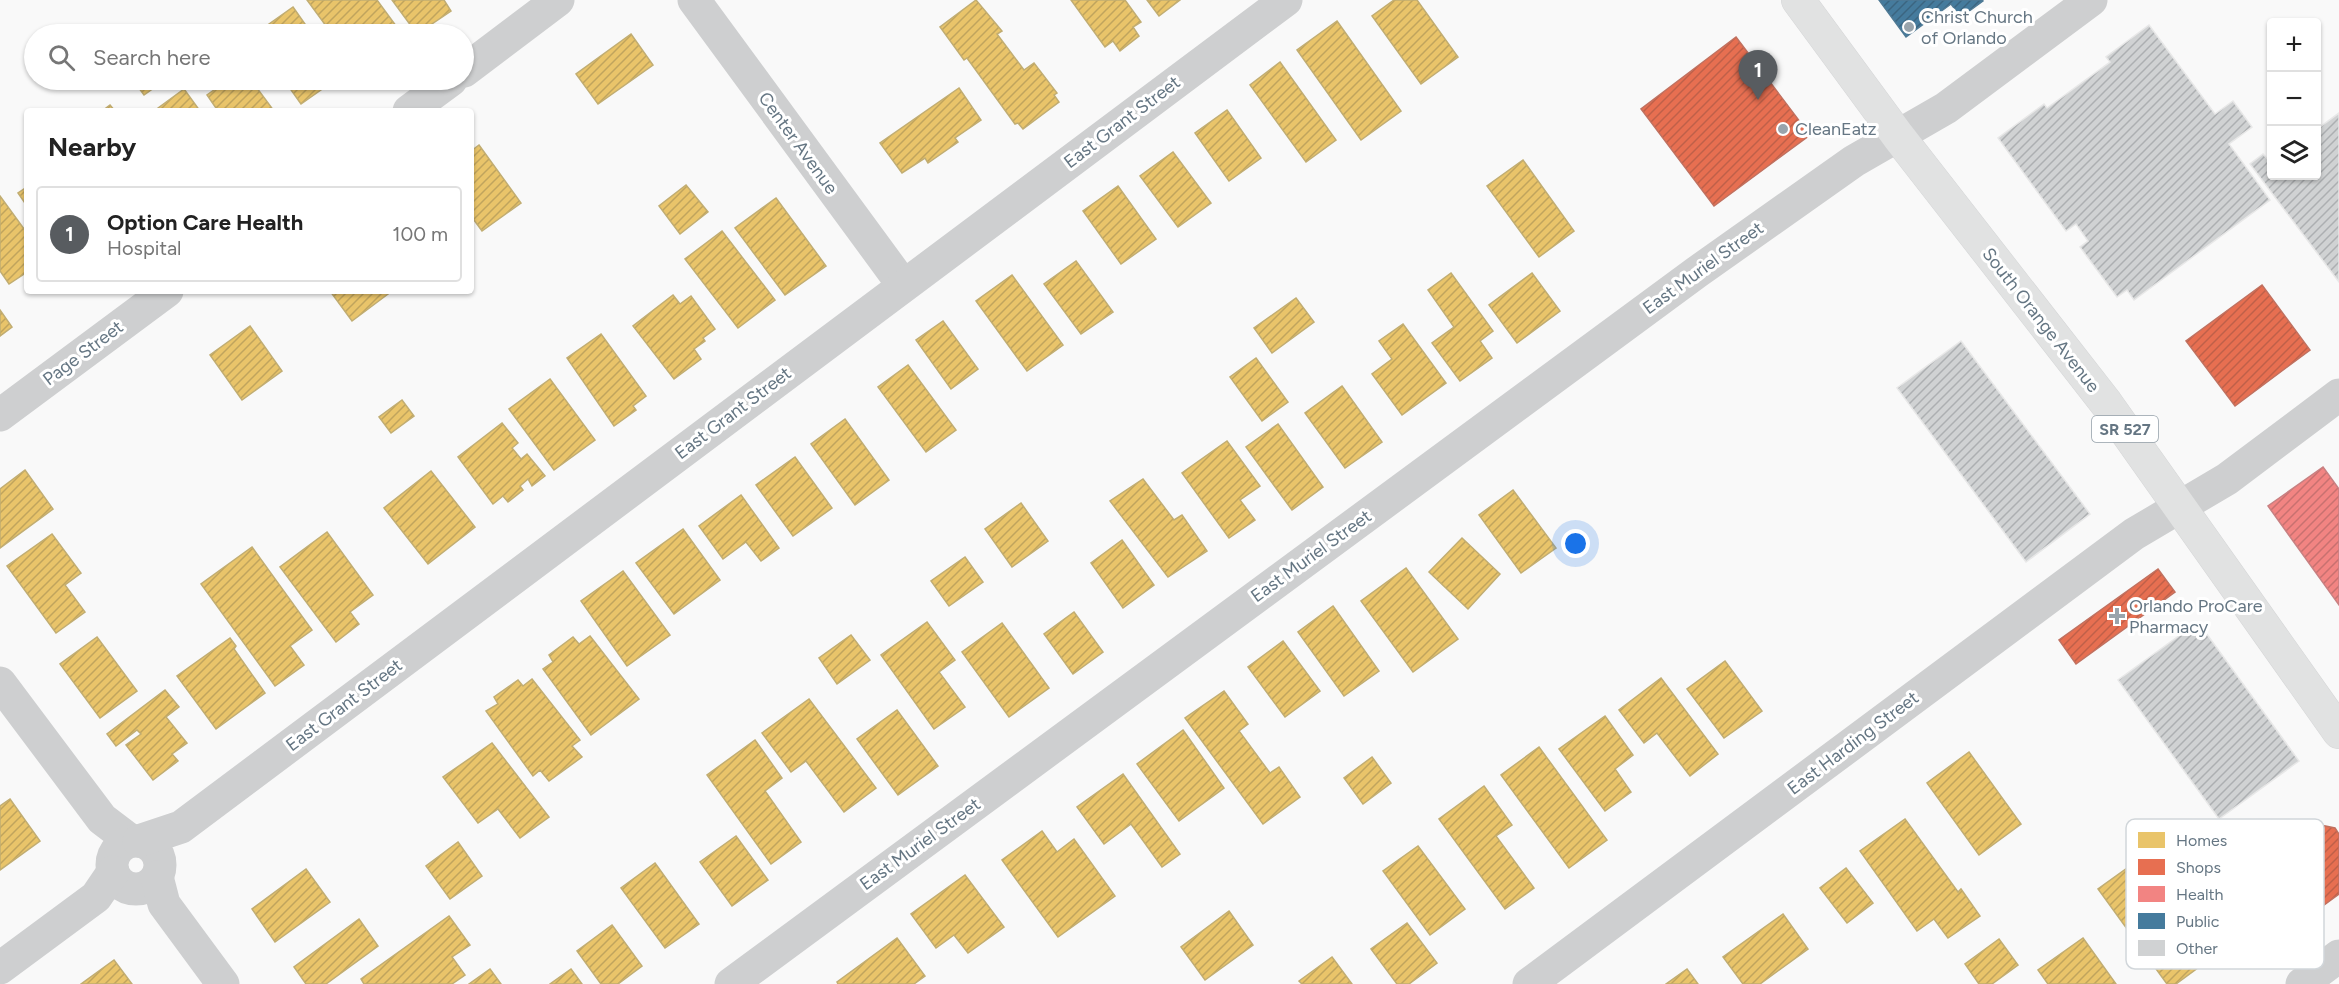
<!DOCTYPE html>
<meta charset="utf-8">
<style>
:root{--surface:#fff;--page:#f6f6f6;--text:#222;--muted:#767676;--line:#e0e0e0;--accent:#585c60}
body{margin:0;font-family:Figtree,sans-serif;background:var(--page);color:var(--text)}
.controls{position:absolute;right:18px;top:18px;display:grid;overflow:hidden;border-radius:6px;box-shadow:0 2px 4px #0004}
.controls button{width:54px;height:54px;display:grid;place-items:center;padding:0;border:0;border-bottom:2px solid var(--line);background:var(--surface);color:var(--text);font:30px sans-serif}
.you{position:absolute;left:1576px;top:544px;width:21px;height:21px;margin:-15px;border:4px solid #fff;border-radius:50%;background:#1a73e8;box-shadow:0 0 0 9px #1a73e833}
.badge{display:grid;place-items:center;width:39px;height:39px;border-radius:50%;background:var(--accent);color:#fff;font-size:20px;font-weight:700}
.pin{position:absolute;translate:-50% -50px;filter:drop-shadow(0 2px 3px #0008)}
.pin::after{content:'';position:absolute;top:32px;width:21px;height:18px;background:inherit;clip-path:polygon(0 0,100% 0,50% 100%)}
.list{margin:0;padding:0;list-style:none}
h2{display:flex;justify-content:space-between;align-items:center;height:78px;margin:0;padding:0 24px;font-size:26px}
h2 small{font-size:20px;font-weight:400;color:var(--muted)}
.list li{display:grid;grid-template-columns:39px 1fr auto;gap:18px;align-items:center;box-sizing:border-box;height:96px;margin:0 12px 12px;padding:0 12px;border:2px solid var(--line);border-radius:6px}
.list b{display:block;font-size:22px;white-space:nowrap}
.list p{margin:0;font-size:20px;white-space:nowrap;color:var(--muted)}
.list em{font-size:20px;font-style:normal;color:var(--muted)}
.icon{flex:none;width:33px;height:33px;fill:none;stroke:currentColor;stroke-width:2;stroke-linecap:round;stroke-linejoin:round}
.map{position:relative;flex:none;width:2339px;height:984px;overflow:hidden}
.search{position:absolute;background:var(--surface);box-shadow:0 2px 4px #0004;left:24px;top:24px;width:450px;height:66px;display:flex;align-items:center;gap:15px;box-sizing:border-box;padding:0 21px;border-radius:33px;color:var(--muted);font-size:22px}
.panel{position:absolute;background:var(--surface);box-shadow:0 2px 4px #0004;left:24px;top:108px;width:450px;height:186px;border-radius:6px}
.map>svg:first-child{display:block}
.homes{fill:url(#homes-hatch);stroke:#c1ad72;stroke-width:1.5}
.shops{fill:url(#shops-hatch);stroke:#c07160;stroke-width:1.5}
.health{fill:url(#health-hatch);stroke:#c88082;stroke-width:1.5}
.public{fill:url(#public-hatch);stroke:#4f7a95;stroke-width:1.5}
.building{fill:url(#building-hatch);stroke:#e8e8e8;stroke-width:1.5}
.lines{fill:none;stroke-linecap:round;stroke-linejoin:round}
.major-casing{stroke:#d5d6d7;stroke-width:34}
.minor{stroke:#cecfd0;stroke-width:33}
.major{stroke:#e1e2e2;stroke-width:33}
.poi-dot{fill:#99a4ac;stroke:#fff;stroke-width:2}
.labels{text-anchor:middle;dominant-baseline:central;stroke-width:6;stroke-linejoin:round;paint-order:stroke}
.shield{fill:#fff;stroke:#939fa8;stroke-width:1.5}
.shield-label{font-size:16px;font-weight:bold;fill:#657683}
.poi-label{font-size:18px;fill:#657683;stroke:#fff;text-anchor:start}
.street-label{font-size:18px;fill:#657683;stroke:#fff}
.key{fill:#fff;stroke:#d1d6da;stroke-width:1.5}
.key-label{font-size:16px;fill:#657683}
</style>
<div class="map">
<svg width="2339" height="984" viewBox="0 0 2339 984">
<defs>
<pattern id="homes-hatch" width="6" height="6" patternUnits="userSpaceOnUse" patternTransform="scale(1.5)"><rect width="6" height="6" fill="#e9c46a"/><path d="M-1 1l2-2M0 6l6-6M5 7l2-2" fill="none" stroke="#c0a45d"/></pattern>
<pattern id="shops-hatch" width="6" height="6" patternUnits="userSpaceOnUse" patternTransform="scale(1.5)"><rect width="6" height="6" fill="#e76f51"/><path d="M-1 1l2-2M0 6l6-6M5 7l2-2" fill="none" stroke="#bf6049"/></pattern>
<pattern id="health-hatch" width="6" height="6" patternUnits="userSpaceOnUse" patternTransform="scale(1.5)"><rect width="6" height="6" fill="#f28482"/><path d="M-1 1l2-2M0 6l6-6M5 7l2-2" fill="none" stroke="#c87170"/></pattern>
<pattern id="public-hatch" width="6" height="6" patternUnits="userSpaceOnUse" patternTransform="scale(1.5)"><rect width="6" height="6" fill="#457b9d"/><path d="M-1 1l2-2M0 6l6-6M5 7l2-2" fill="none" stroke="#3b6580"/></pattern>
<pattern id="building-hatch" width="6" height="6" patternUnits="userSpaceOnUse" patternTransform="scale(1.5)"><rect width="6" height="6" fill="#d0d2d3"/><path d="M-1 1l2-2M0 6l6-6M5 7l2-2" fill="none" stroke="#acafb1"/></pattern>
</defs>
<rect width="100%" height="100%" fill="#f9f9f9"/>
<g class="homes">
<polygon points="307,0 377,0 402,34 332,34"/>
<polygon points="392,0 444,0 451,11 417,34"/>
<polygon points="976,0 1002,31 997,34 1024,70 1034,63 1057,93 1054,95 1059,102 1023,129 1018,123 1015,124 967,58 964,60 940,27"/>
<polygon points="1071,0 1125,0 1141,22 1133,27 1139,36 1120,51 1113,41 1105,47"/>
<polygon points="1147,0 1180,0 1159,16"/>
<polygon points="1394,0 1417,0 1458,57 1421,84 1372,16"/>
<polygon points="293,7 312,34 255,34"/>
<polygon points="1337,21 1401,111 1361,140 1297,50"/>
<polygon points="631,34 653,65 598,104 576,74"/>
<polygon points="1280,62 1336,140 1306,162 1250,85"/>
<polygon points="133,80 165,80 144,95"/>
<polygon points="228,80 251,80 274,111 218,111 207,95"/>
<polygon points="284,80 335,80 301,104"/>
<polygon points="959,88 981,120 955,138 958,142 928,163 925,158 902,173 880,143"/>
<polygon points="184,89 200,111 154,111"/>
<polygon points="110,105 115,111 102,111"/>
<polygon points="1227,110 1261,158 1229,181 1195,133"/>
<polygon points="479,145 521,203 482,231 471,216 471,151"/>
<polygon points="1173,152 1211,203 1178,227 1140,176"/>
<polygon points="1523,160 1574,231 1539,257 1487,186"/>
<polygon points="686,185 708,212 680,234 659,206"/>
<polygon points="1118,186 1156,239 1121,264 1083,211"/>
<polygon points="27,187 27,206 18,193"/>
<polygon points="0,196 27,233 27,272 9,284 0,271"/>
<polygon points="776,198 826,266 785,295 735,228"/>
<polygon points="722,231 775,300 738,328 685,259"/>
<polygon points="1076,261 1113,312 1081,334 1044,284"/>
<polygon points="1451,273 1493,331 1480,341 1492,358 1460,381 1432,343 1454,327 1428,290"/>
<polygon points="1532,273 1560,311 1517,343 1489,305"/>
<polygon points="1012,275 1063,345 1027,371 976,301"/>
<polygon points="330,291 392,291 352,321"/>
<polygon points="673,295 680,304 691,296 715,329 703,338 705,341 694,349 701,359 674,379 633,326"/>
<polygon points="1296,298 1314,322 1272,353 1254,328"/>
<polygon points="0,310 12,327 0,336"/>
<polygon points="943,321 978,369 951,389 916,340"/>
<polygon points="1403,324 1446,383 1402,415 1372,374 1392,359 1379,341"/>
<polygon points="250,326 282,371 242,400 210,355"/>
<polygon points="601,334 646,396 633,406 636,410 614,426 567,358"/>
<polygon points="1256,358 1288,402 1262,421 1230,377"/>
<polygon points="908,365 956,430 926,452 878,387"/>
<polygon points="550,379 595,440 554,470 509,409"/>
<polygon points="1342,386 1382,442 1345,468 1305,413"/>
<polygon points="402,400 414,416 391,433 379,417"/>
<polygon points="845,419 889,480 855,505 811,444"/>
<polygon points="502,423 518,443 512,448 521,459 527,454 545,476 532,486 528,479 520,486 523,490 508,502 503,496 493,504 458,457"/>
<polygon points="1278,424 1323,487 1292,510 1246,447"/>
<polygon points="1227,441 1260,486 1240,500 1255,520 1229,538 1182,473"/>
<polygon points="795,457 832,508 793,536 756,485"/>
<polygon points="25,470 53,509 0,548 0,489"/>
<polygon points="431,471 475,527 428,564 384,508"/>
<polygon points="1143,479 1174,520 1182,515 1207,551 1168,577 1110,501"/>
<polygon points="1513,490 1556,548 1521,573 1479,515"/>
<polygon points="741,495 779,548 761,561 746,542 723,559 699,526"/>
<polygon points="1021,503 1048,541 1012,567 985,529"/>
<polygon points="683,529 720,580 674,614 636,563"/>
<polygon points="327,532 373,595 350,612 359,624 336,642 280,567"/>
<polygon points="52,534 81,573 65,585 85,612 56,633 7,566"/>
<polygon points="1462,538 1500,574 1468,609 1429,572"/>
<polygon points="1122,540 1154,585 1123,608 1091,563"/>
<polygon points="252,547 312,630 290,646 304,665 275,686 201,584"/>
<polygon points="965,557 983,582 949,606 931,581"/>
<polygon points="1406,568 1458,639 1413,672 1361,601"/>
<polygon points="623,571 670,635 627,666 581,601"/>
<polygon points="1333,606 1379,671 1344,696 1298,632"/>
<polygon points="1074,612 1103,652 1073,674 1044,634"/>
<polygon points="927,622 955,660 939,672 965,707 934,729 881,655"/>
<polygon points="1002,623 1049,688 1009,717 962,652"/>
<polygon points="851,635 870,660 837,684 819,658"/>
<polygon points="590,636 639,699 591,735 543,669 553,662 549,655 573,637 579,644"/>
<polygon points="97,637 137,691 100,718 60,664"/>
<polygon points="230,638 236,646 234,649 265,693 216,729 177,676"/>
<polygon points="1283,641 1320,691 1285,717 1248,667"/>
<polygon points="1725,661 1762,711 1724,738 1687,689"/>
<polygon points="1661,678 1718,754 1690,776 1657,733 1644,743 1619,710"/>
<polygon points="532,679 580,740 572,746 582,757 549,781 540,770 533,776 486,711 498,704 494,697 518,680 523,686"/>
<polygon points="165,690 179,707 166,717 187,743 172,754 178,761 153,780 126,745 141,734 137,730 116,746 107,734"/>
<polygon points="1224,691 1248,724 1239,731 1270,773 1279,767 1300,797 1263,824 1185,718"/>
<polygon points="809,699 876,788 844,812 806,761 791,772 762,733"/>
<polygon points="897,710 938,766 898,795 857,739"/>
<polygon points="1605,716 1633,755 1615,769 1631,792 1605,811 1559,749"/>
<polygon points="1183,730 1224,788 1179,821 1137,764"/>
<polygon points="755,740 782,778 765,791 801,842 771,864 707,775"/>
<polygon points="492,743 549,817 520,838 498,809 478,823 443,777"/>
<polygon points="1539,747 1607,840 1569,868 1501,775"/>
<polygon points="1969,752 2021,824 1979,855 1927,783"/>
<polygon points="1372,757 1391,783 1363,804 1344,778"/>
<polygon points="1123,774 1180,854 1162,867 1131,824 1104,844 1077,807"/>
<polygon points="1484,786 1512,825 1496,836 1534,888 1505,909 1439,819"/>
<polygon points="10,799 40,841 0,870 0,806"/>
<polygon points="1905,819 1958,892 1961,889 1980,916 1948,938 1934,919 1917,931 1860,851"/>
<polygon points="1042,831 1057,852 1074,839 1115,896 1058,937 1002,860"/>
<polygon points="736,836 768,880 732,906 700,862"/>
<polygon points="458,842 482,876 450,899 426,866"/>
<polygon points="1418,846 1465,909 1430,935 1383,871"/>
<polygon points="2141,858 2214,956 2176,984 2167,984 2098,889"/>
<polygon points="655,863 699,924 665,948 621,888"/>
<polygon points="1846,868 1873,903 1847,923 1820,888"/>
<polygon points="306,869 330,902 275,942 252,909"/>
<polygon points="965,875 1004,927 968,953 954,935 936,948 911,914"/>
<polygon points="1229,911 1253,945 1205,980 1181,947"/>
<polygon points="1783,914 1808,949 1760,984 1743,984 1723,957"/>
<polygon points="449,916 470,945 452,957 465,975 452,984 364,984 361,979"/>
<polygon points="359,919 378,946 326,984 306,984 294,967"/>
<polygon points="1407,923 1437,963 1409,984 1397,984 1371,949"/>
<polygon points="612,925 642,966 618,984 601,984 577,951"/>
<polygon points="897,938 925,976 914,984 838,984 837,982"/>
<polygon points="2083,938 2116,984 2048,984 2038,970"/>
<polygon points="1999,939 2018,965 1992,984 1979,984 1965,964"/>
<polygon points="1332,957 1352,984 1302,984 1299,981"/>
<polygon points="114,960 132,984 81,984"/>
<polygon points="490,969 501,984 469,984"/>
<polygon points="571,969 582,984 550,984"/>
<polygon points="1687,969 1698,984 1666,984"/>
</g>
<g class="shops">
<polygon points="1736,37 1810,135 1714,206 1641,109"/>
<polygon points="2262,285 2310,350 2235,406 2186,341"/>
<polygon points="2158,569 2175,592 2076,664 2059,640"/>
<polygon points="2306,822 2335,828 2339,834 2339,894 2320,908 2295,904 2281,885 2264,881 2271,836 2290,838"/>
</g>
<polygon class="health" points="2323,467 2339,489 2339,605 2268,506"/>
<polygon class="public" points="1879,0 1982,0 1983,1 1961,17 1951,4 1906,37"/>
<g class="building">
<polygon points="2149,25 2215,114 2233,101 2252,127 2229,144 2270,200 2134,300 2127,290 2117,297 2080,247 2088,241 2076,224 2066,231 1998,138 2044,104 2047,108 2110,62 2106,57"/>
<polygon points="2339,113 2339,282 2250,164 2263,154 2272,164 2272,176 2316,176 2316,130"/>
<polygon points="1961,341 2090,514 2026,562 1897,388"/>
<polygon points="2198,622 2299,761 2219,819 2118,680"/>
</g>
<g class="lines">
<defs>
<polyline id="major" points="1798,0 1898,136 2106,403 2339,732"/>
</defs>
<use href="#major" class="major-casing"/>
<g class="minor">
<polyline points="694,0 903,285"/>
<polyline points="464,71 558,0"/>
<polyline points="409,111 451,80"/>
<polyline points="0,415 167,291"/>
<polyline points="0,683 102,819 131,841"/>
<circle cx="136" cy="865" r="24"/>
<polyline points="139,841 181,827 1286,0"/>
<polyline points="157,877 164,904 223,984"/>
<polyline points="0,968 96,897 113,872"/>
<polyline points="731,984 1697,272 1854,161 1946,108 2091,0"/>
<polyline points="1529,984 2134,534 2227,479 2339,395"/>
<polyline points="2302,984 2339,956"/>
</g>
<use href="#major" class="major"/>
</g>
<g class="poi-dot">
<circle cx="1909" cy="27" r="6"/>
<circle cx="1783" cy="129" r="6"/>
<path d="M2114 607h6v6h6v6h-6v6h-6v-6h-6v-6h6z"/>
</g>
<g class="labels">
<rect class="shield" x="2092" y="416" width="66" height="26" rx="4.5"/>
<g class="shield-label">
<text x="2125" y="429">SR 527</text>
</g>
<g class="poi-label">
<text x="1921" y="17">Christ Church<tspan x="1921" dy="21">of Orlando</tspan></text>
<text x="1795" y="129">CleanEatz</text>
<text x="2129" y="606">Orlando ProCare<tspan x="2129" dy="21">Pharmacy</tspan></text>
</g>
<g class="street-label">
<text transform="translate(1122 122) rotate(-37)">East Grant Street</text>
<text transform="translate(798 143) rotate(54)">Center Avenue</text>
<text transform="translate(1703 268) rotate(-36)">East Muriel Street</text>
<text transform="translate(2041 320) rotate(52)">South Orange Avenue</text>
<text transform="translate(83 353) rotate(-37)">Page Street</text>
<text transform="translate(733 413) rotate(-37)">East Grant Street</text>
<text transform="translate(1311 556) rotate(-36)">East Muriel Street</text>
<text transform="translate(344 705) rotate(-37)">East Grant Street</text>
<text transform="translate(1853 743) rotate(-37)">East Harding Street</text>
<text transform="translate(920 844) rotate(-36)">East Muriel Street</text>
</g>
</g>
<rect x="2126" y="819" width="198" height="150" rx="9" class="key"/>
<rect x="2138" y="832" width="27" height="16" fill="#e9c46a"/>
<rect x="2138" y="859" width="27" height="16" fill="#e76f51"/>
<rect x="2138" y="886" width="27" height="16" fill="#f28482"/>
<rect x="2138" y="913" width="27" height="16" fill="#457b9d"/>
<rect x="2138" y="940" width="27" height="16" fill="#d0d2d3"/>
<g class="key-label">
<text x="2176" y="846">Homes</text>
<text x="2176" y="873">Shops</text>
<text x="2176" y="900">Health</text>
<text x="2176" y="927">Public</text>
<text x="2176" y="954">Other</text>
</g>
</svg>
<div class="controls">
<button>+</button>
<button>−</button>
<button><svg class="icon" aria-label="layers" viewBox="0 0 24 24"><path d="M12 4l9 5-9 5-9-5zM3 14l9 5 9-5"/></svg></button>
</div>
<div class="you"></div>
<div class="pin badge" style="left:1758px;top:100px">1</div>
<div class="search"><svg class="icon" aria-label="search" viewBox="0 0 24 24"><circle cx="10" cy="10" r="6"/><path d="M15 15l6 6"/></svg>Search here</div>
<section class="panel">
<h2>Nearby<small></small></h2>
<ul class="list">
<li><span class="badge">1</span><div><b>Option Care Health</b><p>Hospital</p></div><em>100 m</em></li>
</ul>
</section>
</div>
